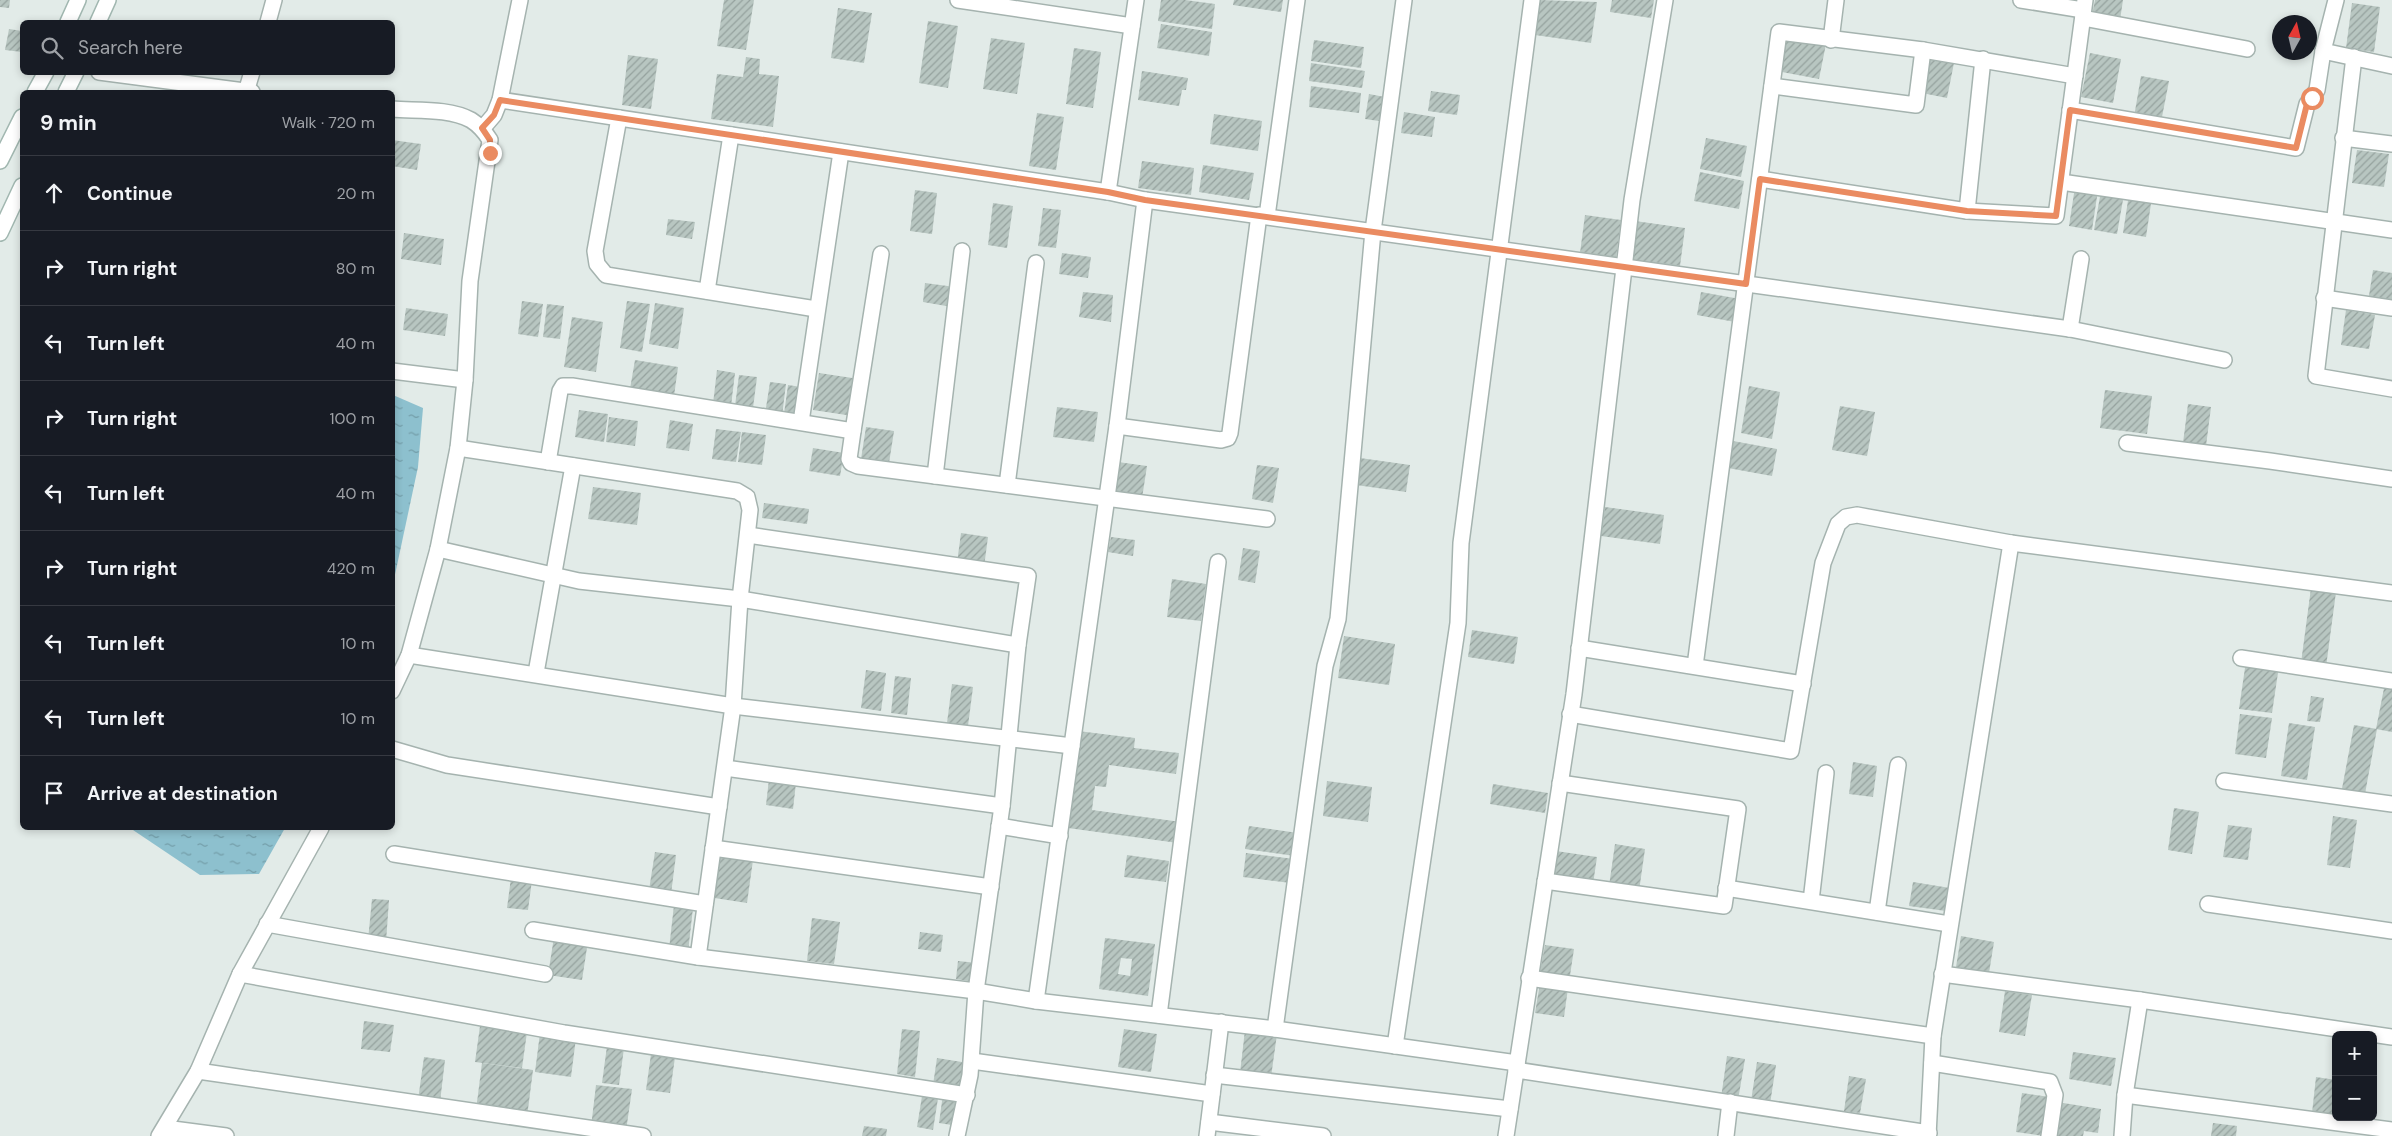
<!DOCTYPE html>
<meta charset="utf-8">
<style>
:root{--surface:#171b24;--page:#242831;--text:#f1f3f6;--muted:#9ea1a6;--line:#363941}
body{margin:0;font-family:"DM Sans",sans-serif;background:var(--page);color:var(--text)}
.controls{position:absolute;right:15px;bottom:15px;display:grid;overflow:hidden;border-radius:8px;box-shadow:0 2px 8px #0003}
.controls button{width:45px;height:45px;display:grid;place-items:center;padding:0;border:0;border-bottom:1px solid var(--line);background:var(--surface);color:var(--text);font:25px sans-serif}
.compass{position:absolute;left:2272px;top:15px;width:45px;height:45px;border-radius:50%;background:var(--surface);box-shadow:0 2px 8px #0003;rotate:8deg}
.stop{position:absolute;width:15px;height:15px;margin:-11px;border:4px solid #ea8b61;border-radius:50%;background:#fff}
.stop.end{background:#ea8b61;border-color:#fff;box-shadow:0 1px 5px #0008}
.list{margin:0;padding:0;list-style:none}
h2{display:flex;justify-content:space-between;align-items:center;height:65px;margin:0;padding:0 20px;font-size:21px}
h2 small{font-size:16px;font-weight:400;color:var(--muted)}
.list li{display:grid;grid-template-columns:32px 1fr auto;gap:15px;align-items:center;box-sizing:border-box;height:75px;padding:0 20px;border-top:1px solid var(--line)}
.list b{display:block;font-size:19px;white-space:nowrap}
.list em{font-size:16px;font-style:normal;color:var(--muted)}
.icon{flex:none;width:28px;height:28px;fill:none;stroke:currentColor;stroke-width:2;stroke-linecap:round;stroke-linejoin:round}
.map{position:relative;flex:none;width:2392px;height:1136px;overflow:hidden}
.search{position:absolute;background:var(--surface);box-shadow:0 2px 8px #0003;left:20px;top:20px;width:375px;height:55px;display:flex;align-items:center;gap:12px;box-sizing:border-box;padding:0 18px;border-radius:8px;color:var(--muted);font-size:19px}
.panel{position:absolute;background:var(--surface);box-shadow:0 2px 8px #0003;left:20px;top:90px;width:375px;height:740px;border-radius:8px}
.map>svg:first-child{display:block}
.water{fill:url(#water-ripples)}
.building{fill:url(#building-hatch);fill-rule:evenodd}
.lines{fill:none;stroke-linecap:round;stroke-linejoin:round}
.street-casing{stroke:#a5b3af;stroke-width:18}
.secondary-casing{stroke:#a1b7b0;stroke-width:18}
.street{stroke:#fff;stroke-width:15}
.secondary{stroke:#fff;stroke-width:15}
.route{stroke:#ea8b61;stroke-width:6}
</style>
<div class="map">
<svg width="2392" height="1136" viewBox="0 0 2392 1136">
<defs>
<pattern id="water-ripples" width="26" height="14" patternUnits="userSpaceOnUse" patternTransform="scale(1.25)"><rect width="26" height="14" fill="#8dc0ce"/><path d="M2 4q2-2 4 0t4 0M15 11q2-2 4 0t4 0" fill="none" stroke="#739da8"/></pattern>
<pattern id="building-hatch" width="6" height="6" patternUnits="userSpaceOnUse" patternTransform="scale(1.25)"><rect width="6" height="6" fill="#b8c6c1"/><path d="M-1 1l2-2M0 6l6-6M5 7l2-2" fill="none" stroke="#95a29e"/></pattern>
</defs>
<rect width="100%" height="100%" fill="#e2ebe8"/>
<g class="water">
<polygon points="393,395 423,408 418,467 393,584"/>
<polygon points="130,828 285,828 259,874 200,875"/>
</g>
<g class="building">
<polygon points="0,0 10,0 9,8 0,7"/>
<polygon points="724,0 754,0 746,50 717,46"/>
<polygon points="1161,0 1185,0 1215,4 1212,29 1158,21"/>
<polygon points="1234,0 1283,0 1281,12 1233,5"/>
<polygon points="1540,0 1597,2 1591,43 1535,35"/>
<polygon points="1612,0 1654,0 1651,18 1610,12"/>
<polygon points="2095,0 2123,0 2120,20 2092,15"/>
<polygon points="2352,3 2380,7 2374,52 2346,48"/>
<polygon points="838,8 872,13 864,63 831,58"/>
<polygon points="928,21 958,26 948,88 919,83"/>
<polygon points="1161,24 1212,32 1209,56 1157,48"/>
<polygon points="9,29 22,31 22,52 5,50"/>
<polygon points="1783,37 1826,44 1819,79 1777,71"/>
<polygon points="991,38 1025,43 1017,94 983,89"/>
<polygon points="1314,40 1364,47 1361,68 1311,61"/>
<polygon points="1074,48 1101,52 1093,108 1066,104"/>
<polygon points="1929,53 1955,58 1947,98 1922,93"/>
<polygon points="2090,53 2121,59 2113,103 2081,97"/>
<polygon points="628,55 658,59 651,109 622,105"/>
<polygon points="746,57 760,59 759,74 779,76 773,127 711,119 717,74 743,77"/>
<polygon points="1311,63 1365,71 1362,88 1309,81"/>
<polygon points="1142,71 1188,78 1186,90 1182,90 1179,106 1138,100"/>
<polygon points="2141,76 2169,81 2161,122 2134,117"/>
<polygon points="1311,86 1361,93 1359,113 1309,107"/>
<polygon points="1431,91 1460,95 1457,115 1428,111"/>
<polygon points="1369,94 1390,98 1386,122 1365,119"/>
<polygon points="1404,112 1435,117 1432,137 1401,133"/>
<polygon points="1037,113 1064,117 1056,170 1029,166"/>
<polygon points="1214,114 1262,121 1258,151 1210,144"/>
<polygon points="1706,138 1747,146 1741,177 1700,169"/>
<polygon points="392,140 421,144 417,170 392,166"/>
<polygon points="2357,150 2389,154 2384,187 2352,183"/>
<polygon points="1142,161 1194,168 1191,195 1138,188"/>
<polygon points="1203,165 1254,173 1249,200 1199,192"/>
<polygon points="1700,172 1744,181 1739,209 1694,201"/>
<polygon points="2075,187 2098,190 2092,230 2069,226"/>
<polygon points="915,190 937,193 932,234 910,231"/>
<polygon points="2101,191 2124,194 2117,234 2094,230"/>
<polygon points="2129,194 2152,197 2146,237 2123,233"/>
<polygon points="993,203 1013,206 1007,248 988,245"/>
<polygon points="1043,208 1061,210 1056,248 1038,246"/>
<polygon points="1585,215 1621,220 1616,258 1580,253"/>
<polygon points="668,219 695,222 692,239 666,235"/>
<polygon points="1635,221 1685,228 1680,266 1630,259"/>
<polygon points="404,233 444,239 441,265 401,259"/>
<polygon points="1062,253 1091,257 1088,278 1059,274"/>
<polygon points="2373,270 2392,273 2392,305 2368,302"/>
<polygon points="925,283 955,287 952,307 923,302"/>
<polygon points="1083,292 1113,295 1111,322 1079,317"/>
<polygon points="1701,292 1740,299 1735,322 1697,315"/>
<polygon points="522,301 543,304 538,337 518,334"/>
<polygon points="627,301 650,304 642,352 620,348"/>
<polygon points="655,303 684,308 678,349 649,344"/>
<polygon points="547,304 564,306 560,339 543,337"/>
<polygon points="406,308 448,314 445,336 403,330"/>
<polygon points="2346,310 2375,315 2369,349 2341,345"/>
<polygon points="572,317 603,322 596,372 564,367"/>
<polygon points="635,360 678,367 674,396 630,389"/>
<polygon points="717,370 735,373 731,406 713,404"/>
<polygon points="819,373 859,379 853,416 813,410"/>
<polygon points="739,375 757,377 753,408 735,406"/>
<polygon points="770,382 786,384 782,416 765,414"/>
<polygon points="788,385 801,387 797,415 784,414"/>
<polygon points="1749,386 1780,392 1772,439 1741,433"/>
<polygon points="2105,390 2152,396 2147,434 2100,428"/>
<polygon points="2188,404 2211,407 2206,446 2183,443"/>
<polygon points="1840,406 1875,412 1867,456 1832,450"/>
<polygon points="1057,407 1098,412 1094,442 1053,437"/>
<polygon points="579,410 608,414 604,442 575,437"/>
<polygon points="609,417 638,421 635,446 606,442"/>
<polygon points="670,420 693,424 689,451 666,448"/>
<polygon points="866,427 894,431 889,463 861,459"/>
<polygon points="716,429 741,432 736,462 712,459"/>
<polygon points="742,432 766,435 762,465 738,462"/>
<polygon points="1733,441 1777,449 1772,476 1728,468"/>
<polygon points="813,448 844,453 840,476 809,471"/>
<polygon points="1360,458 1410,465 1406,492 1356,485"/>
<polygon points="1118,462 1147,466 1142,498 1113,494"/>
<polygon points="1257,465 1279,468 1273,503 1252,499"/>
<polygon points="593,487 641,493 637,525 588,519"/>
<polygon points="764,503 809,509 807,524 762,518"/>
<polygon points="1605,507 1664,515 1660,544 1601,536"/>
<polygon points="961,533 988,537 984,567 957,563"/>
<polygon points="1111,537 1135,540 1133,556 1108,552"/>
<polygon points="1243,548 1260,551 1255,583 1238,580"/>
<polygon points="1172,579 1206,584 1201,621 1167,617"/>
<polygon points="2311,588 2336,592 2326,667 2301,663"/>
<polygon points="1472,630 1518,637 1514,664 1468,657"/>
<polygon points="1344,636 1395,644 1389,685 1338,678"/>
<polygon points="2246,661 2279,666 2272,713 2239,709"/>
<polygon points="866,670 886,673 881,711 861,708"/>
<polygon points="895,676 911,678 907,715 891,713"/>
<polygon points="2385,683 2392,685 2392,732 2376,729"/>
<polygon points="952,684 973,687 968,726 947,723"/>
<polygon points="2311,696 2324,698 2320,722 2307,721"/>
<polygon points="2240,714 2272,718 2266,758 2235,754"/>
<polygon points="2289,723 2315,727 2307,780 2281,776"/>
<polygon points="2354,725 2377,729 2364,799 2341,794"/>
<polygon points="1078,731 1135,738 1134,748 1179,753 1176,774 1109,765 1106,787 1095,786 1092,810 1181,822 1178,843 1068,828 1077,761"/>
<polygon points="1853,762 1877,766 1873,797 1849,794"/>
<polygon points="769,779 796,783 793,809 766,805"/>
<polygon points="1327,781 1372,787 1368,822 1323,816"/>
<polygon points="1493,784 1548,793 1545,813 1490,804"/>
<polygon points="2174,808 2199,812 2192,854 2168,850"/>
<polygon points="2333,816 2357,820 2350,868 2327,865"/>
<polygon points="2228,825 2252,828 2248,860 2223,857"/>
<polygon points="1249,826 1298,833 1295,856 1245,849"/>
<polygon points="1615,844 1645,849 1639,891 1609,886"/>
<polygon points="1556,851 1597,857 1593,884 1552,878"/>
<polygon points="655,852 676,855 671,894 649,890"/>
<polygon points="1246,853 1294,859 1291,883 1243,877"/>
<polygon points="715,855 753,860 747,903 708,897"/>
<polygon points="1127,855 1169,861 1166,882 1124,877"/>
<polygon points="511,878 532,880 528,910 507,908"/>
<polygon points="1913,882 1950,888 1946,911 1909,906"/>
<polygon points="372,899 389,900 386,942 368,940"/>
<polygon points="674,905 693,908 688,952 669,949"/>
<polygon points="812,918 840,922 834,964 807,961"/>
<polygon points="920,932 943,935 941,952 918,949"/>
<polygon points="1961,936 1994,942 1989,973 1956,967"/>
<polygon points="554,937 588,941 582,980 548,975"/>
<path d="M1105 938 1155 944 1148 996 1099 989ZM1121 958 1132 959 1130 976 1118 974Z"/>
<polygon points="1545,945 1574,949 1569,982 1539,977"/>
<polygon points="958,961 977,963 975,982 956,979"/>
<polygon points="1540,983 1568,988 1564,1017 1535,1013"/>
<polygon points="2005,991 2032,995 2025,1036 1999,1032"/>
<polygon points="364,1021 394,1025 390,1052 361,1049"/>
<polygon points="480,1026 527,1032 522,1068 475,1062"/>
<polygon points="902,1029 920,1031 915,1077 897,1074"/>
<polygon points="1124,1029 1157,1034 1151,1072 1118,1067"/>
<polygon points="1245,1030 1277,1034 1271,1077 1240,1073"/>
<polygon points="540,1033 576,1038 571,1077 535,1072"/>
<polygon points="607,1046 624,1048 619,1085 602,1083"/>
<polygon points="2073,1052 2116,1058 2111,1086 2069,1079"/>
<polygon points="651,1054 675,1057 670,1093 646,1090"/>
<polygon points="1727,1056 1745,1059 1738,1100 1721,1098"/>
<polygon points="424,1057 445,1060 440,1102 418,1100"/>
<polygon points="937,1058 968,1063 964,1090 933,1085"/>
<polygon points="1757,1062 1776,1065 1770,1104 1751,1101"/>
<polygon points="482,1063 533,1070 527,1117 476,1110"/>
<polygon points="1849,1076 1866,1079 1860,1113 1844,1111"/>
<polygon points="2316,1077 2336,1080 2336,1116 2312,1113"/>
<polygon points="596,1085 632,1089 626,1131 591,1127"/>
<polygon points="923,1090 939,1092 933,1130 917,1127"/>
<polygon points="2022,1093 2050,1097 2044,1136 2016,1132"/>
<polygon points="943,1094 963,1097 958,1126 939,1123"/>
<polygon points="2057,1102 2101,1109 2098,1133 2084,1131 2083,1136 2052,1136"/>
<polygon points="2213,1123 2237,1126 2236,1136 2211,1136"/>
<polygon points="864,1126 887,1129 886,1136 862,1136"/>
</g>
<g class="lines">
<defs>
<g id="street">
<polyline points="958,0 1132,26"/>
<polyline points="2021,0 2083,10"/>
<polyline points="2083,18 2247,49"/>
<polyline points="268,22 274,0"/>
<polyline points="1831,40 1836,0"/>
<polyline points="2323,51 2392,66"/>
<polyline points="2354,57 2316,376 2392,389"/>
<polyline points="99,72 252,92"/>
<polyline points="1772,86 1916,105 1923,50"/>
<polyline points="246,92 252,72"/>
<polyline points="500,100 1108,192 1145,200 2070,329 2224,360"/>
<path d="M392 109C416 111 449 108 471 120 479 125 485 132 490 140L470 281 465 380 458 448 438 549 409 655 392 691"/>
<polyline points="2070,110 2296,148 2307,104 2317,90 2323,51 2336,0"/>
<polyline points="619,118 595,251 597,264 606,275 816,309"/>
<polyline points="482,129 494,115 500,100 520,0"/>
<polyline points="2343,138 2392,144"/>
<polyline points="1760,179 1967,211 2056,216 2085,0"/>
<polyline points="2061,182 2392,230"/>
<polyline points="1108,192 1136,0"/>
<polyline points="1967,211 1983,59"/>
<polyline points="1267,216 1297,0"/>
<polyline points="881,254 853,431 849,459 851,463 858,466 1267,519"/>
<polyline points="707,291 731,135"/>
<polyline points="2324,298 2392,308"/>
<polyline points="2070,329 2081,259"/>
<polyline points="392,371 465,380"/>
<polyline points="801,422 841,152"/>
<polyline points="1117,426 1221,440 1228,438 1230,433 1259,215"/>
<polyline points="2127,443 2270,461 2392,479"/>
<polyline points="458,448 737,491 747,497 750,510 740,599 733,706 698,957"/>
<polyline points="548,462 560,391 563,386 572,386 853,431"/>
<polyline points="935,476 962,251"/>
<polyline points="1007,485 1036,263"/>
<polyline points="748,535 1028,576 1018,645 1002,806 976,991 970,1075 957,1136"/>
<polyline points="438,549 579,581 740,599 1018,645"/>
<polyline points="1579,648 1803,684"/>
<polyline points="409,655 733,706 1072,746"/>
<polyline points="2241,658 2392,681"/>
<polyline points="1695,666 1779,32 1923,50 2075,76"/>
<polyline points="536,673 573,466"/>
<polyline points="1570,714 1791,751 1823,563 1838,524 1846,517 1857,515 2011,543 2392,593"/>
<polyline points="392,749 447,765 719,807"/>
<polyline points="725,768 1002,806"/>
<polyline points="2224,781 2392,804"/>
<polyline points="999,826 1060,836"/>
<polyline points="713,848 991,887"/>
<polyline points="394,854 705,904"/>
<polyline points="1545,881 1724,906 1738,809 1560,783"/>
<polyline points="1726,888 1949,924"/>
<polyline points="1811,901 1826,773"/>
<polyline points="2208,904 2392,931"/>
<polyline points="1877,912 1898,765"/>
<polyline points="267,924 545,974"/>
<polyline points="533,930 698,957 976,991 1036,1001 1275,1029 1517,1063"/>
<polyline points="240,974 564,1033 967,1095"/>
<polyline points="1942,974 2140,1000 2392,1037"/>
<polyline points="1529,978 1933,1036"/>
<polyline points="1036,1001 1117,426 1145,200"/>
<polyline points="1159,1015 1218,562"/>
<polyline points="1275,1029 1325,666 1338,619 1373,231 1404,0"/>
<polyline points="1395,1046 1458,623 1461,543 1532,0"/>
<polyline points="972,1061 1212,1094"/>
<polyline points="1932,1063 2050,1082 2055,1095 2049,1136"/>
<polyline points="1516,1070 1929,1133"/>
<polyline points="198,1071 643,1136"/>
<polyline points="1214,1075 1510,1109"/>
<polyline points="2125,1095 2392,1130"/>
<polyline points="1209,1122 1323,1136"/>
<polyline points="165,1128 226,1136"/>
<polyline points="159,1136 198,1071 240,974 321,828"/>
<polyline points="1207,1136 1221,1022"/>
<polyline points="1506,1136 1574,694 1632,200 1665,0"/>
<polyline points="1726,1136 1730,1102"/>
<polyline points="1928,1136 1933,1036 2011,543"/>
<polyline points="2122,1136 2125,1095 2140,1000"/>
</g>
<g id="secondary">
<polyline points="68,22 78,0"/>
<polyline points="98,22 108,0"/>
<polyline points="35,92 46,72"/>
<polyline points="66,92 76,72"/>
<polyline points="0,161 22,117"/>
<polyline points="0,233 22,186"/>
</g>
</defs>
<use href="#street" class="street-casing"/>
<use href="#secondary" class="secondary-casing"/>
<use href="#street" class="street"/>
<use href="#secondary" class="secondary"/>
</g>
<g class="lines">
<polyline class="route" points="490,153 490,140 482,128 494,115 500,100 1108,192 1145,200 1746,284 1760,179 1967,211 2056,216 2070,110 2296,148 2307,104 2312,98"/>
</g>
</svg>
<div class="controls">
<button>+</button>
<button>−</button>
</div>
<svg class="compass" viewBox="-18 -18 36 36"><path d="M0-13l5 13h-10z" fill="#e53935"/><path d="M0 13l5-13h-10z" fill="#9ea1a6"/></svg>
<div class="stop" style="left:2312px;top:98px"></div>
<div class="stop end" style="left:490px;top:153px"></div>
<div class="search"><svg class="icon" aria-label="search" viewBox="0 0 24 24"><circle cx="10" cy="10" r="6"/><path d="M15 15l6 6"/></svg>Search here</div>
<section class="panel">
<h2>9 min<small>Walk · 720 m</small></h2>
<ul class="list">
<li><svg class="icon" aria-label="ahead" viewBox="0 0 24 24"><path d="M12 20V5M6 11l6-6 6 6"/></svg><div><b>Continue</b></div><em>20 m</em></li>
<li><svg class="icon" aria-label="right" viewBox="0 0 24 24"><path d="M7 20v-9h11M14 6l5 5-5 5"/></svg><div><b>Turn right</b></div><em>80 m</em></li>
<li><svg class="icon" aria-label="left" viewBox="0 0 24 24"><path d="M17 20v-9H6M10 6l-5 5 5 5"/></svg><div><b>Turn left</b></div><em>40 m</em></li>
<li><svg class="icon" aria-label="right" viewBox="0 0 24 24"><path d="M7 20v-9h11M14 6l5 5-5 5"/></svg><div><b>Turn right</b></div><em>100 m</em></li>
<li><svg class="icon" aria-label="left" viewBox="0 0 24 24"><path d="M17 20v-9H6M10 6l-5 5 5 5"/></svg><div><b>Turn left</b></div><em>40 m</em></li>
<li><svg class="icon" aria-label="right" viewBox="0 0 24 24"><path d="M7 20v-9h11M14 6l5 5-5 5"/></svg><div><b>Turn right</b></div><em>420 m</em></li>
<li><svg class="icon" aria-label="left" viewBox="0 0 24 24"><path d="M17 20v-9H6M10 6l-5 5 5 5"/></svg><div><b>Turn left</b></div><em>10 m</em></li>
<li><svg class="icon" aria-label="left" viewBox="0 0 24 24"><path d="M17 20v-9H6M10 6l-5 5 5 5"/></svg><div><b>Turn left</b></div><em>10 m</em></li>
<li><svg class="icon" aria-label="arrive" viewBox="0 0 24 24"><path d="M6 21V4h12l-3 4 3 4H6"/></svg><div><b>Arrive at destination</b></div></li>
</ul>
</section>
</div>
